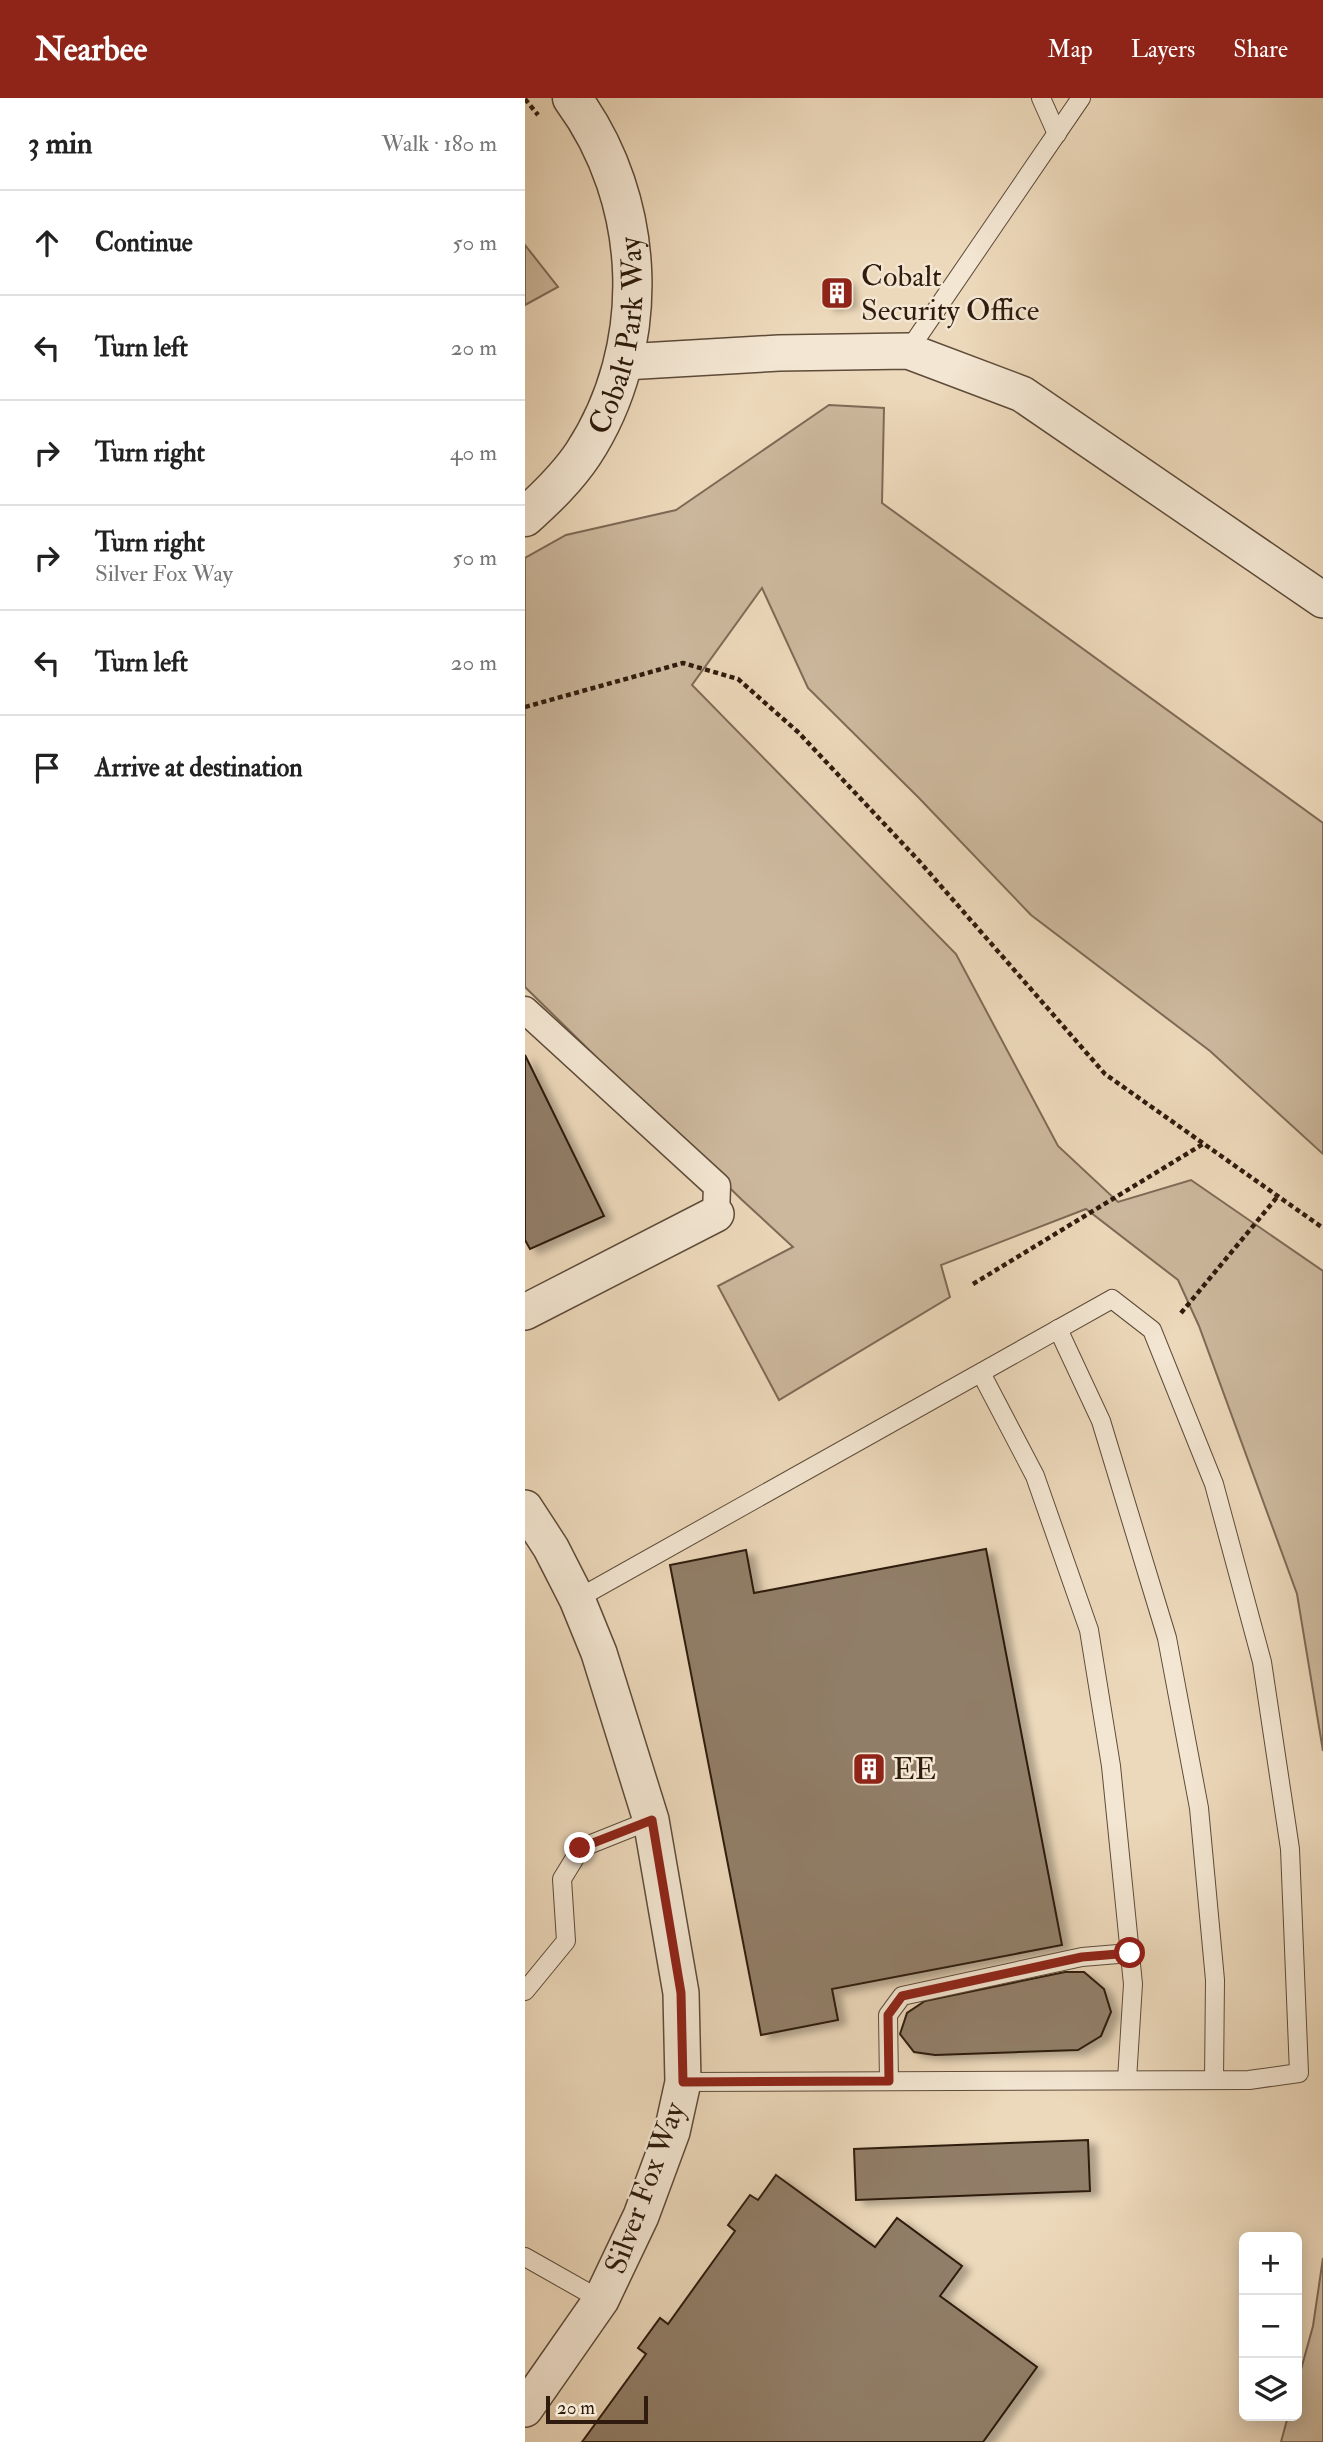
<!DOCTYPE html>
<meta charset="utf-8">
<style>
:root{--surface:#fff;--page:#f6f6f6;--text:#222;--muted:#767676;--line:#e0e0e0;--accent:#8f2418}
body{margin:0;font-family:"IM FELL Double Pica",serif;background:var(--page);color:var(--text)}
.controls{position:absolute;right:21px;bottom:21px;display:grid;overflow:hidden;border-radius:10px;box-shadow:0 4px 18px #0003}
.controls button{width:63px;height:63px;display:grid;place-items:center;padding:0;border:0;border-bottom:2px solid var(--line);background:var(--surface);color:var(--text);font:35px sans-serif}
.scale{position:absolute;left:21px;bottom:18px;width:102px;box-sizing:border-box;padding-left:7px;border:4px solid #2f1c0e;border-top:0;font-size:19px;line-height:24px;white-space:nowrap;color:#2f1c0e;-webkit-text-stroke:5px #f3e6d2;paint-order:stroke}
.stop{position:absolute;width:21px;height:21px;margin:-16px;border:5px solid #8f2418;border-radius:50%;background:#fff}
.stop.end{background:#8f2418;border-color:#fff;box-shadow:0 2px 7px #0008}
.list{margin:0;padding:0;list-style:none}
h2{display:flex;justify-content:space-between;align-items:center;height:91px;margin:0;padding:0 28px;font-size:30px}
h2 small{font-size:23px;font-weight:400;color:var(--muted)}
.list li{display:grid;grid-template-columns:46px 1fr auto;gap:21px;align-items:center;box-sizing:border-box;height:105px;padding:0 28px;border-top:2px solid var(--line)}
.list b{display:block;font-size:26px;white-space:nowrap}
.list p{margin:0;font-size:23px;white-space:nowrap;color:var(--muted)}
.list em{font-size:23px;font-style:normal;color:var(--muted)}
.icon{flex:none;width:38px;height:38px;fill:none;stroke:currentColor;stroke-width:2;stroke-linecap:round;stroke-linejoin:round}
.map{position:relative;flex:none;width:798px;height:2344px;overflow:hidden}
header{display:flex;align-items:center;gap:42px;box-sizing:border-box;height:98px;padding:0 35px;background:var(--accent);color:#fff}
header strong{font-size:33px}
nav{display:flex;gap:38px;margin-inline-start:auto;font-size:24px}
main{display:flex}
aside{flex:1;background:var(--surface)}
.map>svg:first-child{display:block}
.green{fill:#ccb89d;stroke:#7e6a56;stroke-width:2}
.building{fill:#917e67;stroke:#2f1c0e;stroke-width:2;filter:url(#shadow)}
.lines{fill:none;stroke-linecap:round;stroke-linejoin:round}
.service-casing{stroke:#5e4b39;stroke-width:20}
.pedestrian-casing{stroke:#5e4b39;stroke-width:29}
.minor-casing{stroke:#5e4b39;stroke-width:38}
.tertiary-casing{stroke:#5e4b39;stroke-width:41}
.path{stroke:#2f1c0e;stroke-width:4.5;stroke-dasharray:5 3.5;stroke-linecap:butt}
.service{stroke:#f3e6d2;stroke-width:18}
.pedestrian{stroke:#f3e6d2;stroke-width:26}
.minor{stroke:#f3e6d2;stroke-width:35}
.tertiary{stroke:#f3e6d2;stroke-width:38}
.route{stroke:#8f2418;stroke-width:9}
.labels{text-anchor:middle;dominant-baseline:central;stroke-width:5;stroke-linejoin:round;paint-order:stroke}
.poi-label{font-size:30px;fill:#2f1c0e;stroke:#f3e6d2;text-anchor:start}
.street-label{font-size:30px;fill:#2f1c0e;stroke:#f3e6d2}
</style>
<header>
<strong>Nearbee</strong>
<nav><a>Map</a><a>Layers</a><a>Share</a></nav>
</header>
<main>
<aside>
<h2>3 min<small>Walk · 180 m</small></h2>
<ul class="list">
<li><svg class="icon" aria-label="ahead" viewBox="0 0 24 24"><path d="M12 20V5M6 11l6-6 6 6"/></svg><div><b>Continue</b></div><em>50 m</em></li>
<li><svg class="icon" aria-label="left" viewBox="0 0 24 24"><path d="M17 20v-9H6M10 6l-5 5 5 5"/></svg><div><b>Turn left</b></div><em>20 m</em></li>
<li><svg class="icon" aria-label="right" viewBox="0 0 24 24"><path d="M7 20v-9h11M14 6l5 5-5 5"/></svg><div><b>Turn right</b></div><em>40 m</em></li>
<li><svg class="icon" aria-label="right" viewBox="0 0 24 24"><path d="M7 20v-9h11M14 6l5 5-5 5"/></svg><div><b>Turn right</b><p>Silver Fox Way</p></div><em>50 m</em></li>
<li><svg class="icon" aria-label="left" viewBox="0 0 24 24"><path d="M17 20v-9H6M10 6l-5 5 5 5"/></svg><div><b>Turn left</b></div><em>20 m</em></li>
<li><svg class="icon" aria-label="arrive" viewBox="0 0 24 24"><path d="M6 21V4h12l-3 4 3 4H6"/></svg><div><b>Arrive at destination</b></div></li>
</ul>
</aside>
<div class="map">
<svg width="798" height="2344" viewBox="0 0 798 2344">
<defs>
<filter id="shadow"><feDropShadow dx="8" dy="4.5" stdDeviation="3.5" flood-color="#0004"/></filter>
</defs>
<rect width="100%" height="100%" fill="#ecd8ba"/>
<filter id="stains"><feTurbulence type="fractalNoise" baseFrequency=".00286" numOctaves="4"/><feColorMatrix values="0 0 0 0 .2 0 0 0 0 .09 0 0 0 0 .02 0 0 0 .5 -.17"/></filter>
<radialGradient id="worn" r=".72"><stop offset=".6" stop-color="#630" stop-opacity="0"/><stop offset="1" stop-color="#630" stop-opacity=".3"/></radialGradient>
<g class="green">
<polygon points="0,147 33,189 0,207"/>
<polygon points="304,307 359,310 357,405 798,725 798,1056 685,953 506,817 394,700 283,590 237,490 167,587 431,856 533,1048 593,1104 666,1082 798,1173 798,1653 772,1496 674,1228 653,1182 561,1111 416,1167 425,1199 254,1302 193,1188 268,1149 216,1101 0,889 0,460 41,437 151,412"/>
<polygon points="798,2160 798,2344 756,2344 763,2318 772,2318 772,2286 788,2228"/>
</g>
<g class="building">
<polygon points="321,182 324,205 302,208 299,185"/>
<polygon points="0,957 79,1118 5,1151 0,1142"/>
<polygon points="461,1451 537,1847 307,1891 313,1922 236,1937 145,1467 221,1452 229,1495"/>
<polygon points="540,1874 559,1874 579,1891 586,1914 576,1938 553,1952 410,1957 389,1954 375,1936 382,1915 400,1903"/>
<polygon points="563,2042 565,2093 331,2102 329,2051"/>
<polygon points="251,2077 350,2149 372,2120 437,2168 415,2198 512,2269 458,2344 57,2344 121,2256 113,2250 135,2220 143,2226 210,2133 203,2127 225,2097 233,2102"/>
</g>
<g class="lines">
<defs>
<g id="service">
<polyline points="516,0 532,36"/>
<polyline points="383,253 556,0"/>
<polyline points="533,1231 576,1323 642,1540 674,1710 690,1882 689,1982"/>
<polyline points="456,1275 510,1378 564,1532 586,1668 608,1886 602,1982"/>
<polyline points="52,1501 587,1201 627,1232 689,1386 737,1564 765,1751 774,1975 724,1982 158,1984"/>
<polyline points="0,1893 41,1843 37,1781 56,1750 126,1722"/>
<polyline points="364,1983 363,1917 377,1898 557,1859 605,1855"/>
<polyline points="0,2159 76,2202"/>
</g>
<polyline id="pedestrian" points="0,912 192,1088 191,1116"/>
<g id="minor">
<polyline points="99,264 254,255 383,253 497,296 798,502"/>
<polyline points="0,1214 191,1116"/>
<polyline points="0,1410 26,1450 52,1501 74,1555 126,1722 156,1895 158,1984 147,2034 116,2118 76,2202 0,2311"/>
</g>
<g id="tertiary">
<path id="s1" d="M0 419C21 400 42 380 58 356 128 249 123 103 47 0"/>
</g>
</defs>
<use href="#service" class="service-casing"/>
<use href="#pedestrian" class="pedestrian-casing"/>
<use href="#minor" class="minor-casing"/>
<use href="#tertiary" class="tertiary-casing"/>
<g class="path">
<polyline points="0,1 13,17"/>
<polyline points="0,609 158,565 213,581 273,634 395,764 580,976 798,1130"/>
<polyline points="448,1186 678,1046"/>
<polyline points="656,1215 753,1098"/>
</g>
<use href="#service" class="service"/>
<use href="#pedestrian" class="pedestrian"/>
<use href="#minor" class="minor"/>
<use href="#tertiary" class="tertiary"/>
</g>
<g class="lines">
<polyline class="route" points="55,1750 127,1722 156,1895 158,1984 364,1983 363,1917 377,1898 557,1859 605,1855"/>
</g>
<defs>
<symbol id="building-square" viewBox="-11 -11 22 22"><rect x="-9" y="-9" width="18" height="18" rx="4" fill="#8f2418" stroke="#f3e6d2"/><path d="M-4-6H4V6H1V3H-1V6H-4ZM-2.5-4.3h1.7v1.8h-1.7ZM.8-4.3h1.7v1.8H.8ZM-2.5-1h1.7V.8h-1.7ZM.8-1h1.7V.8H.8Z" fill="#fff"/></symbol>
</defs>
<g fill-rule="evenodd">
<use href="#building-square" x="293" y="176" width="38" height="38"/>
<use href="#building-square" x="325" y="1652" width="38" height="38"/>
</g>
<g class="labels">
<g class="poi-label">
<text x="336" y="178">Cobalt<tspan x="336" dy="34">Security Office</tspan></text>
<text x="368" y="1671">EE</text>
</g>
<g class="street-label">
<text stroke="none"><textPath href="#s1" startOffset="212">Cobalt Park Way</textPath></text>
<text transform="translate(120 2090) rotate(-70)">Silver Fox Way</text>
</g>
</g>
<rect width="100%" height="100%" filter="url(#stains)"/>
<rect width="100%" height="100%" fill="url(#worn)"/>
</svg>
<div class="controls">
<button>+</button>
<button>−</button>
<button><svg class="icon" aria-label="layers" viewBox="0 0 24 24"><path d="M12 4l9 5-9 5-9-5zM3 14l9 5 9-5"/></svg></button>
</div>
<div class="scale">20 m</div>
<div class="stop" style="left:605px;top:1855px"></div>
<div class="stop end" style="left:55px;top:1750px"></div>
</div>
</main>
